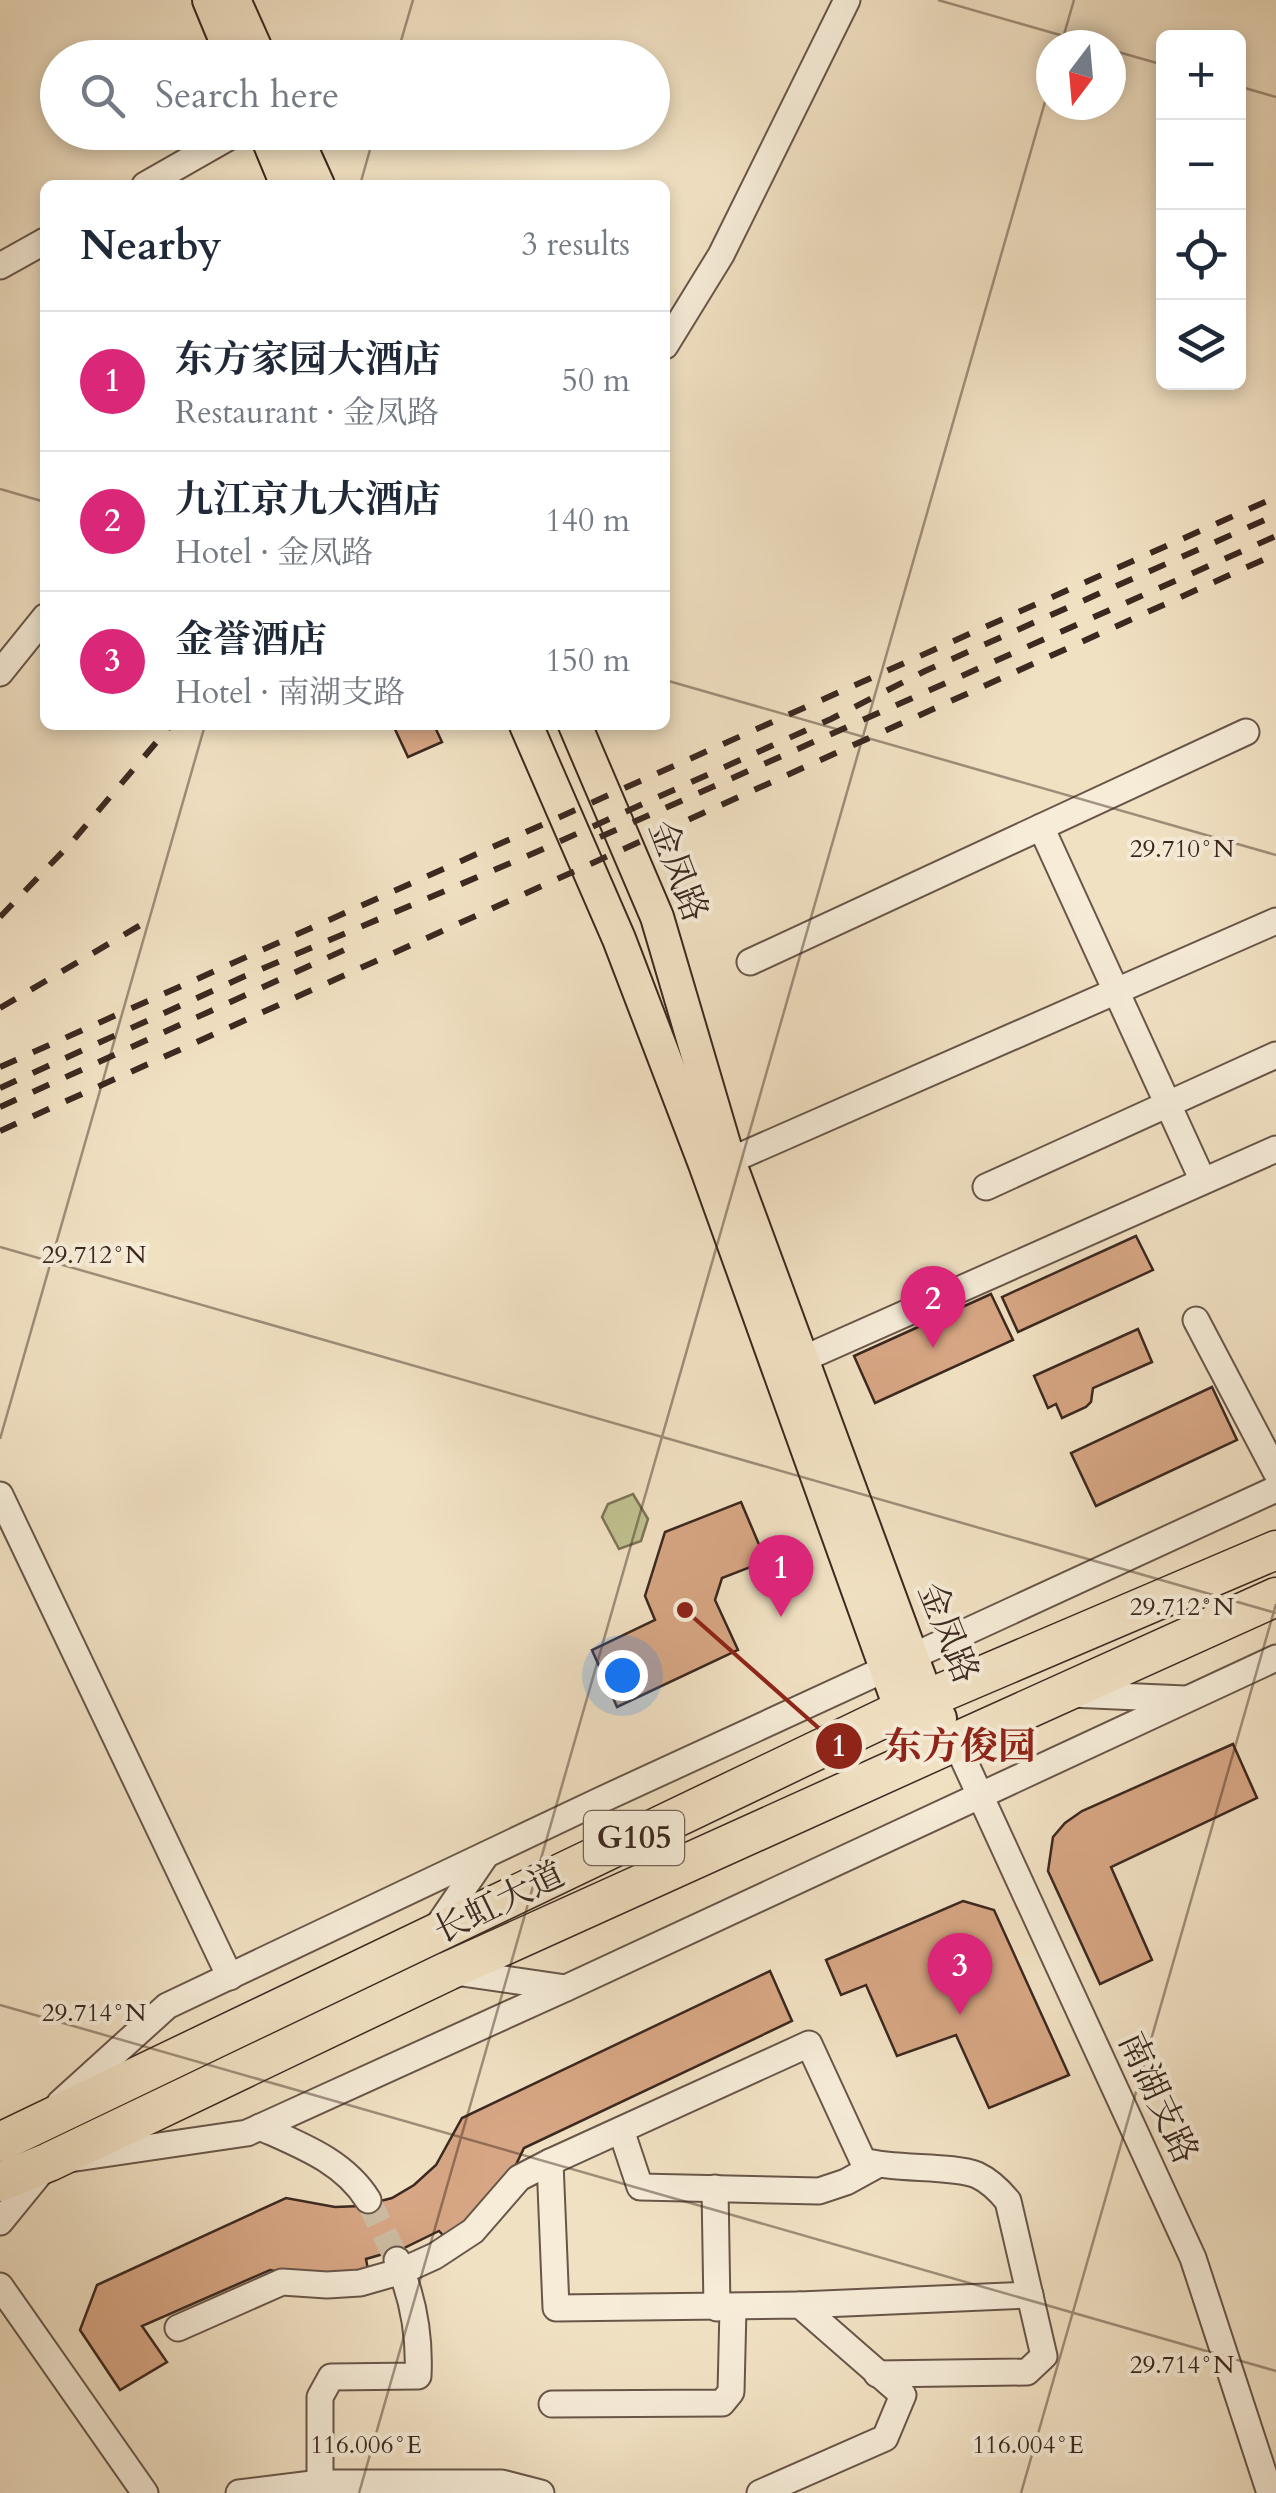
<!DOCTYPE html>
<meta charset="utf-8">
<style>
:root{--surface:#fff;--page:#f6f6f7;--text:#1f2937;--muted:#747a83;--line:#e0e1e3;--accent:#db2777}
body{margin:0;font-family:Cardo,"Noto Serif SC",serif;background:var(--page);color:var(--text)}
.controls{position:absolute;right:30px;top:30px;display:grid;overflow:hidden;border-radius:15px;box-shadow:0 5px 15px #0003}
.controls button{width:90px;height:90px;display:grid;place-items:center;padding:0;border:0;border-bottom:2px solid var(--line);background:var(--surface);color:var(--text);font:50px sans-serif}
.compass{position:absolute;left:1036px;top:30px;width:90px;height:90px;border-radius:50%;background:var(--surface);box-shadow:0 5px 15px #0003;rotate:196deg}
.you{position:absolute;left:622px;top:1675px;width:35px;height:35px;margin:-25px;border:8px solid #fff;border-radius:50%;background:#1a73e8;box-shadow:0 0 0 15px #1a73e833}
.badge{display:grid;place-items:center;width:65px;height:65px;border-radius:50%;background:var(--accent);color:#fff;font-size:32px;font-weight:700}
.pin{position:absolute;translate:-50% -82px;filter:drop-shadow(0 2px 5px #0008)}
.pin::after{content:'';position:absolute;top:52px;width:35px;height:30px;background:inherit;clip-path:polygon(0 0,100% 0,50% 100%)}
.list{margin:0;padding:0;list-style:none}
h2{display:flex;justify-content:space-between;align-items:center;height:130px;margin:0;padding:0 40px;font-size:42px}
h2 small{font-size:32px;font-weight:400;color:var(--muted)}
.list li{display:grid;grid-template-columns:65px 1fr auto;gap:30px;align-items:center;box-sizing:border-box;height:140px;padding:0 40px;border-top:2px solid var(--line)}
.list b{display:block;font-size:38px;white-space:nowrap}
.list p{margin:0;font-size:32px;white-space:nowrap;color:var(--muted)}
.list em{font-size:32px;font-style:normal;color:var(--muted)}
.icon{flex:none;width:55px;height:55px;fill:none;stroke:currentColor;stroke-width:2;stroke-linecap:round;stroke-linejoin:round}
.map{position:relative;flex:none;width:1276px;height:2493px;overflow:hidden}
.search{position:absolute;background:var(--surface);box-shadow:0 5px 15px #0003;left:40px;top:40px;width:630px;height:110px;display:flex;align-items:center;gap:25px;box-sizing:border-box;padding:0 35px;border-radius:55px;color:var(--muted);font-size:38px}
.panel{position:absolute;background:var(--surface);box-shadow:0 5px 15px #0003;left:40px;top:180px;width:630px;height:550px;border-radius:15px}
.map>svg:first-child{display:block}
.green{fill:#c0c18f;stroke:#7e7458;stroke-width:2.5}
.building{fill:#d7a684;stroke:#3c2820;stroke-width:2.5}
.lines{fill:none;stroke-linecap:round;stroke-linejoin:round}
.minor-tunnel{stroke:#cdbca2;stroke-width:25;stroke-dasharray:25 12;stroke-linecap:butt}
.minor-casing{stroke:#695649;stroke-width:29}
.major-casing{stroke:#3c2820;stroke-width:36}
.highway-casing{stroke:#3c2820;stroke-width:41}
.minor{stroke:#f6ecd8;stroke-width:25}
.major{stroke:#f1e1c3;stroke-width:32}
.highway{stroke:#f1e1c3;stroke-width:38}
.rail{stroke:#3c2820;stroke-width:6;stroke-dasharray:18 18;stroke-linecap:butt}
.ticks{fill:none;stroke:#3c2820;stroke-width:2.5;stroke-opacity:0.45}
.labels{text-anchor:middle;dominant-baseline:central;stroke-width:8;stroke-linejoin:round;paint-order:stroke}
.shield{fill:#f6ecd8;stroke:#746357;stroke-width:2.5}
.shield-label{font-size:32px;font-weight:bold;fill:#3c2820}
.street-label{font-size:35px;fill:#3c2820;stroke:#f6ecd8}
.ticks-label{font-size:25px;text-anchor:middle;fill:#3c2820;stroke:#f6ecd8;stroke-width:8;stroke-linejoin:round;paint-order:stroke}
.leader{fill:none;stroke:#8f2418;stroke-width:4}
.callout-dot{fill:#8f2418;stroke:#f6ecd8;stroke-width:4}
.mark-label{font-size:30px;text-anchor:middle;font-weight:bold;fill:#fff}
.callout-label{font-size:38px;text-anchor:middle;font-weight:bold;fill:#8f2418;stroke:#f6ecd8;stroke-width:8;stroke-linejoin:round;paint-order:stroke}
</style>
<div class="map">
<svg width="1276" height="2493" viewBox="0 0 1276 2493">
<rect width="100%" height="100%" fill="#f1e1c3"/>
<filter id="stains"><feTurbulence type="fractalNoise" baseFrequency=".002" numOctaves="4"/><feColorMatrix values="0 0 0 0 .2 0 0 0 0 .09 0 0 0 0 .02 0 0 0 .5 -.17"/></filter>
<radialGradient id="worn" r=".72"><stop offset=".6" stop-color="#630" stop-opacity="0"/><stop offset="1" stop-color="#630" stop-opacity=".3"/></radialGradient>
<polygon class="green" points="633,1494 648,1519 641,1541 619,1549 602,1517 608,1504"/>
<g class="building">
<polygon points="393,725 434,725 442,742 408,757"/>
<polygon points="1136,1236 1153,1270 1018,1332 1002,1297"/>
<polygon points="991,1294 1013,1340 875,1403 854,1356"/>
<polygon points="1138,1329 1152,1362 1093,1388 1091,1402 1086,1407 1062,1418 1056,1404 1048,1408 1034,1376"/>
<polygon points="1212,1387 1237,1440 1096,1506 1071,1453"/>
<polygon points="741,1502 766,1561 722,1578 715,1600 738,1650 617,1707 592,1650 655,1620 645,1596 665,1532"/>
<polygon points="1233,1744 1257,1798 1111,1867 1152,1960 1100,1984 1048,1871 1053,1837 1065,1823 1082,1811"/>
<polygon points="963,1901 994,1910 1069,2075 989,2108 956,2035 897,2056 866,1985 841,1995 826,1960"/>
<polygon points="770,1971 792,2021 524,2148 512,2173 450,2243 439,2231 404,2248 366,2259 369,2275 297,2275 270,2270 142,2326 167,2362 120,2390 80,2330 97,2285 286,2198 335,2207 361,2206 392,2198 414,2185 436,2165 462,2118"/>
</g>
<g class="lines">
<polyline class="minor-tunnel" points="368,2200 397,2260"/>
<defs>
<g id="minor">
<polyline points="145,185 238,132"/>
<polyline points="0,266 45,241"/>
<polyline points="665,346 721,255 847,0"/>
<polyline points="0,673 45,617"/>
<polyline points="1041,827 1203,1181"/>
<polyline points="750,962 1246,732"/>
<polyline points="729,1161 1276,921"/>
<polyline points="986,1187 1276,1055"/>
<polyline points="1196,1320 1276,1472"/>
<polyline points="803,1359 1276,1149"/>
<polyline points="0,1495 230,1977"/>
<polyline points="1070,1694 1185,1699"/>
<polyline points="956,1743 1193,2258 1270,2493"/>
<polyline points="435,1930 486,1855"/>
<polyline points="448,1971 566,1988"/>
<polyline points="60,2103 167,2006 601,1800 1276,1489"/>
<path d="M260 2127C300 2145 344 2161 368 2200"/>
<polyline points="621,2130 640,2187 819,2191 846,2182 877,2165"/>
<path d="M550 2162 809 2044 863 2161C895 2170 953 2165 977 2175 990 2181 999 2190 1008 2201L1044 2356 1027 2372 877 2374"/>
<polyline points="715,2188 717,2308"/>
<polyline points="0,2222 49,2162 247,2133 566,1988 1276,1658"/>
<path d="M397 2260C413 2297 420 2336 418 2376L331 2377 320 2397V2483H502L541 2493"/>
<polyline points="0,2286 145,2493"/>
<polyline points="800,2305 1030,2295"/>
<polyline points="178,2328 282,2282 327,2285 360,2283 402,2271 435,2256 473,2231 519,2178 550,2162 556,2308 800,2305 903,2395 885,2438 760,2493"/>
<polyline points="552,2404 722,2403 731,2392 733,2308"/>
<polyline points="239,2493 320,2483"/>
</g>
<g id="major">
<polyline points="209,0 233,58"/>
<polyline points="234,0 260,58"/>
<polyline points="265,132 287,185"/>
<polyline points="294,132 318,185"/>
<polyline points="526,725 619,939 705,1164 901,1710 956,1743"/>
<polyline points="575,725 657,917 729,1161 927,1698 940,1718"/>
</g>
<g id="highway">
<polyline points="0,2142 901,1710 1276,1550"/>
<polyline points="0,2182 49,2162 448,1971 1276,1597"/>
</g>
</defs>
<use href="#minor" class="minor-casing"/>
<use href="#major" class="major-casing"/>
<use href="#highway" class="highway-casing"/>
<use href="#minor" class="minor"/>
<use href="#major" class="major"/>
<use href="#highway" class="highway"/>
<g class="rail">
<polyline points="600,837 1276,536"/>
<polyline points="0,917 71,843 171,725"/>
<polyline points="0,1008 154,917"/>
<polyline points="0,1067 1276,497"/>
<polyline points="0,1088 245,976 534,853 831,719 925,671 1276,515"/>
<polyline points="0,1107 353,946"/>
<polyline points="0,1131 1276,554"/>
</g>
</g>
<path class="ticks" d="M938 0 1095 45M1061 45 1074 0M1111 50 1164 65M396 58 413 0M1238 86 1276 97M360 185 375 132M0 489 45 502M665 680 1276 855M0 1247 1276 1613M0 1439 205 725M0 2005 1276 2371M359 2493 1051 81M1021 2493 1276 1604"/>
<g class="labels">
<rect class="shield" x="584" y="1811" width="100" height="54" rx="8"/>
<g class="shield-label">
<text x="634" y="1838">G105</text>
</g>
<g class="street-label">
<text transform="translate(678 871) rotate(69)">金凤路</text>
<text transform="translate(948 1633) rotate(68)">金凤路</text>
<text transform="translate(499 1903) rotate(-26)">长虹大道</text>
<text transform="translate(1158 2098) rotate(65)">南湖支路</text>
</g>
</g>
<g class="ticks-label">
<text x="1182" y="857">29.710°N</text>
<text x="94" y="1263">29.712°N</text>
<text x="1182" y="1615">29.712°N</text>
<text x="94" y="2021">29.714°N</text>
<text x="1182" y="2373">29.714°N</text>
<text x="366" y="2453">116.006°E</text>
<text x="1028" y="2453">116.004°E</text>
</g>
<path class="leader" d="M685 1610L839 1746"/>
<g class="callout-dot">
<circle cx="685" cy="1610" r="10"/>
<circle cx="839" cy="1746" r="25"/>
</g>
<g class="mark-label">
<text x="839" y="1756">1</text>
</g>
<g class="callout-label">
<text x="960" y="1759">东方俊园</text>
</g>
<rect width="100%" height="100%" filter="url(#stains)"/>
<rect width="100%" height="100%" fill="url(#worn)"/>
</svg>
<div class="controls">
<button>+</button>
<button>−</button>
<button><svg class="icon" aria-label="locate" viewBox="0 0 24 24"><circle cx="12" cy="12" r="6"/><path d="M12 2v4M12 18v4M2 12h4M18 12h4"/></svg></button>
<button><svg class="icon" aria-label="layers" viewBox="0 0 24 24"><path d="M12 4l9 5-9 5-9-5zM3 14l9 5 9-5"/></svg></button>
</div>
<svg class="compass" viewBox="-18 -18 36 36"><path d="M0-13l5 13h-10z" fill="#e53935"/><path d="M0 13l5-13h-10z" fill="#747a83"/></svg>
<div class="you"></div>
<div class="pin badge" style="left:781px;top:1617px">1</div>
<div class="pin badge" style="left:933px;top:1348px">2</div>
<div class="pin badge" style="left:960px;top:2015px">3</div>
<div class="search"><svg class="icon" aria-label="search" viewBox="0 0 24 24"><circle cx="10" cy="10" r="6"/><path d="M15 15l6 6"/></svg>Search here</div>
<section class="panel">
<h2>Nearby<small>3 results</small></h2>
<ul class="list">
<li><span class="badge">1</span><div><b>东方家园大酒店</b><p>Restaurant · 金凤路</p></div><em>50 m</em></li>
<li><span class="badge">2</span><div><b>九江京九大酒店</b><p>Hotel · 金凤路</p></div><em>140 m</em></li>
<li><span class="badge">3</span><div><b>金誉酒店</b><p>Hotel · 南湖支路</p></div><em>150 m</em></li>
</ul>
</section>
</div>
